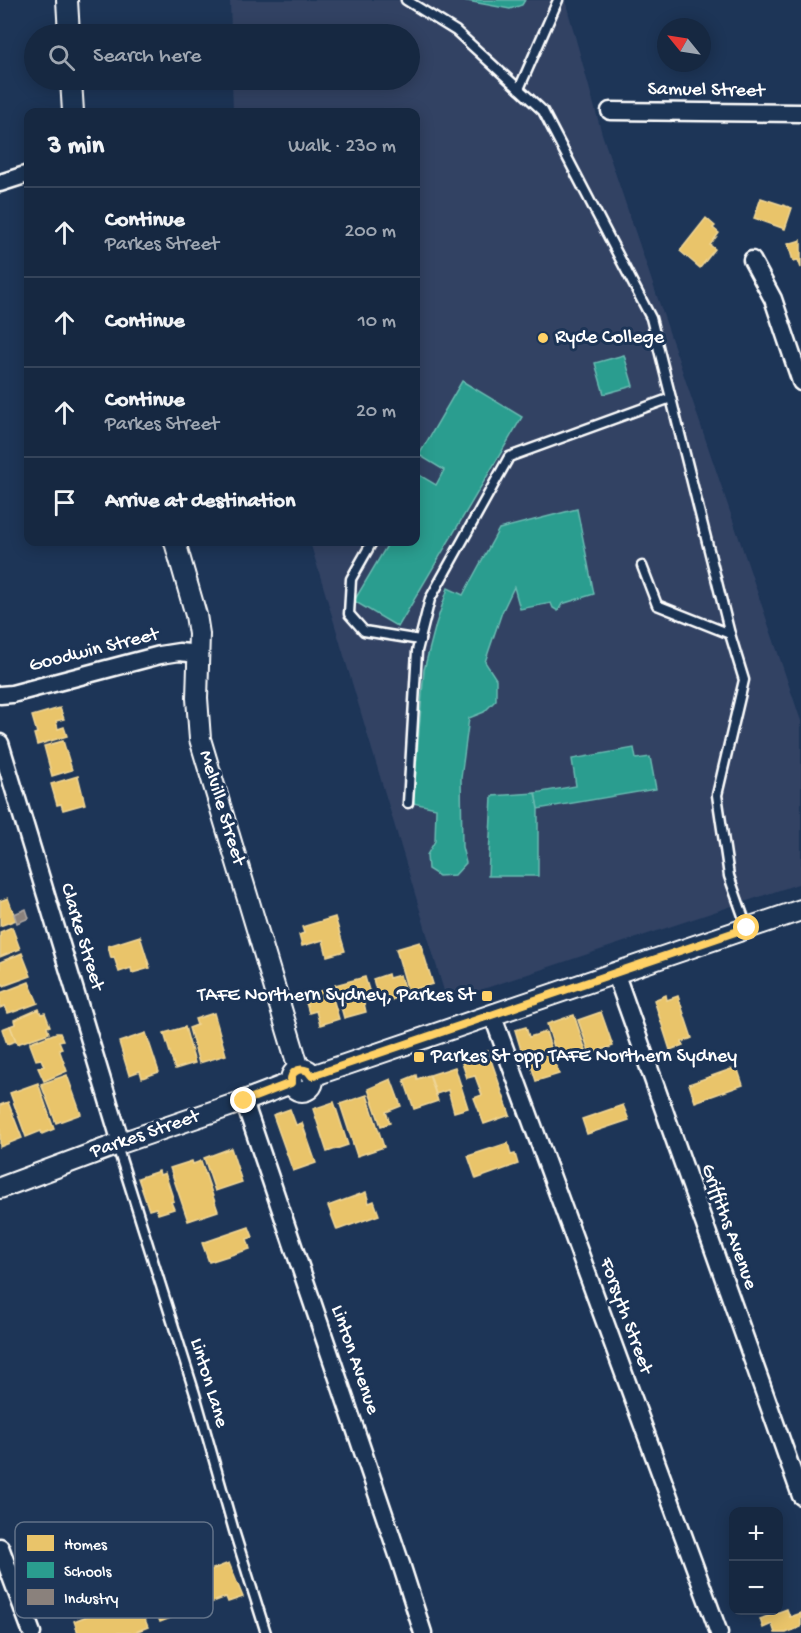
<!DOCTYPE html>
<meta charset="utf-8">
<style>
:root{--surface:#162841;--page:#1f3048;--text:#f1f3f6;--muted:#9ea6b1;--line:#35445a}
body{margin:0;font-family:"Gochi Hand",sans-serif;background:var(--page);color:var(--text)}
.controls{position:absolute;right:18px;bottom:18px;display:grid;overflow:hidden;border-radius:12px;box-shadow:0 3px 15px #0003}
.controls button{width:54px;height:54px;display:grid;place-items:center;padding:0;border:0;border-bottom:2px solid var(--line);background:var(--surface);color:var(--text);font:30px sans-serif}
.compass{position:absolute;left:657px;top:18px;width:54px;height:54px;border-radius:50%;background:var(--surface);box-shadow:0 3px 15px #0003;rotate:300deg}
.stop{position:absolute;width:18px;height:18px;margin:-14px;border:4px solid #ffd166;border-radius:50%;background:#fff}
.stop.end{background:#ffd166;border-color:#fff;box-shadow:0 2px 6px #0008}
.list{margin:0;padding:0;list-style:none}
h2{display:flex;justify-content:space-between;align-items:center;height:78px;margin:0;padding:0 24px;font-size:26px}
h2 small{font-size:20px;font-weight:400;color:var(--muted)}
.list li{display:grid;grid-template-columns:39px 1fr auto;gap:18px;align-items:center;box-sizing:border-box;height:90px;padding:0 24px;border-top:2px solid var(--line)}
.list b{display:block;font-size:22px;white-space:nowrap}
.list p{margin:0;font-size:20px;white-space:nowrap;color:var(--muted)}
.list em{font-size:20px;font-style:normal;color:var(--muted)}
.icon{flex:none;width:33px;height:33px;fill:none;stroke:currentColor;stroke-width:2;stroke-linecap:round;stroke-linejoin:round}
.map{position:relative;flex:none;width:801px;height:1633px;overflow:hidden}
.search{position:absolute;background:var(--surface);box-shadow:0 3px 15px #0003;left:24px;top:24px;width:396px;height:66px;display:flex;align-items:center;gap:15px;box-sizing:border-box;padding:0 21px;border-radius:33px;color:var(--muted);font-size:22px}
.panel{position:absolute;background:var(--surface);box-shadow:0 3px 15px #0003;left:24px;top:108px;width:396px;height:438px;border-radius:12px}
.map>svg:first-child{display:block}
.built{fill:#314264}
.homes{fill:#e9c46a;stroke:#f0d697;stroke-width:1.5}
.schools{fill:#2a9d8f;stroke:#6abab1;stroke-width:1.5}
.industry{fill:#8a817c;stroke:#ada7a3;stroke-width:1.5}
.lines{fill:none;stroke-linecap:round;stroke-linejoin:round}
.service-casing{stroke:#fff;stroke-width:13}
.minor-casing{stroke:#fff;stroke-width:21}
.tertiary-casing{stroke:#fff;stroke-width:24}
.service{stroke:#1d3557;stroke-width:8}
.minor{stroke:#1d3557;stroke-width:16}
.tertiary{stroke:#1d3557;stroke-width:20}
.route{stroke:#ffd166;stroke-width:8}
.poi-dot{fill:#ffd166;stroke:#1d3557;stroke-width:2}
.labels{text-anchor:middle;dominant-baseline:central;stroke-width:6;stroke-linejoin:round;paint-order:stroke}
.street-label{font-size:20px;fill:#fff;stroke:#1d3557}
.poi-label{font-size:20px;fill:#fff;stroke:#1d3557;text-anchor:start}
.key{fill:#1d3557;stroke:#617289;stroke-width:1.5}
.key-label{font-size:16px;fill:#fff}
</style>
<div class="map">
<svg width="801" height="1633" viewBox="0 0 801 1633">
<rect width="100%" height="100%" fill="#1d3557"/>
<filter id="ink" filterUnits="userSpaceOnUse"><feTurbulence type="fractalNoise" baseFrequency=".0167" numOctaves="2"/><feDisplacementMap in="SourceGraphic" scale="12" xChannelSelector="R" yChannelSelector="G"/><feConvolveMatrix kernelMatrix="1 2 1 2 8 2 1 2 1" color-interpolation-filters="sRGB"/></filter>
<g filter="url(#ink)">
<polygon class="built" points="230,0 565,0 602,134 801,721 801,883 447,1001 310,542 416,542 416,112 233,112 232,80 410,80 410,34 231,34"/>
<g class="homes">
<polygon points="761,198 792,208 785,229 754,218"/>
<polygon points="706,218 715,226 713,228 719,233 710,245 715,249 700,268 680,251"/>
<polygon points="801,240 801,268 798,260 793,261 788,244"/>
<polygon points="60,708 64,719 56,721 58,729 64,727 67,736 37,745 34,734 37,733 32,716"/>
<polygon points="63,741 72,770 52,776 44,746"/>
<polygon points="78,776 85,804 63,810 61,804 57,805 51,784"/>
<polygon points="8,898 16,920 0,926 0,901"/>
<polygon points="335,917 345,951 327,956 323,940 302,946 299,935 304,933 302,927"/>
<polygon points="12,927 20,949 0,957 0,932"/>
<polygon points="140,936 150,968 132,973 131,968 119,972 114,957 111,958 108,946"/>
<polygon points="420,942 433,984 408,991 396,949"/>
<polygon points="22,953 31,976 6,985 4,986 3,984 0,985 0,962"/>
<polygon points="388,974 389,978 400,975 406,995 391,1000 390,997 379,1000 373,979"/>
<polygon points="365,977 371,997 363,999 366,1012 344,1018 335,985"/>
<polygon points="29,982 38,1003 14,1012 14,1011 8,1013 5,1006 0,1008 0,993"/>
<polygon points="330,988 339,1019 320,1025 316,1011 309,1013 304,996"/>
<polygon points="666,995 667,1000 678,996 692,1038 682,1042 683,1045 670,1050 654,1000"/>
<polygon points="39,1009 41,1014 45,1013 50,1026 47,1027 49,1033 17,1044 10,1026 15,1024 14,1020"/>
<polygon points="601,1012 613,1046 590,1054 578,1020"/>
<polygon points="214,1013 226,1055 199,1063 189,1028 197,1025 195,1019"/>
<polygon points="574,1015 586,1051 558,1060 547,1024"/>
<polygon points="10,1026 16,1041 7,1044 2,1029"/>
<polygon points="185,1027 195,1063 175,1069 164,1033"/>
<polygon points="526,1027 529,1037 546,1032 559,1074 536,1081 529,1059 524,1060 515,1030"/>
<polygon points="56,1033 60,1033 63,1040 59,1041 62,1048 59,1049 67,1071 44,1081 38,1068 44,1066 41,1059 36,1060 30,1044 30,1042 38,1039 38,1040"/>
<polygon points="146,1033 159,1072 142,1078 140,1071 129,1075 119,1042"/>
<polygon points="488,1051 510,1115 484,1124 474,1098 482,1095 475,1076 467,1078 461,1060"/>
<polygon points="455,1067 468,1108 454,1112 448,1090 436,1094 430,1075"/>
<polygon points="737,1067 743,1085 695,1102 689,1084"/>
<polygon points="67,1075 81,1114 56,1123 41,1084"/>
<polygon points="416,1075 417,1079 429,1075 438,1101 414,1109 404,1080"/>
<polygon points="391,1079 401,1106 386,1112 390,1123 381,1126 368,1089"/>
<polygon points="38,1083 54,1129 42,1134 41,1131 26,1137 10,1093"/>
<polygon points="367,1095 384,1147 357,1156 340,1104"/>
<polygon points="8,1102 22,1138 0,1147 0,1105"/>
<polygon points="334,1102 348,1145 327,1152 313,1109"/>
<polygon points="623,1105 629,1120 587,1134 582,1119"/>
<polygon points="290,1109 296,1125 302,1123 316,1163 293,1171 273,1115"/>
<polygon points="508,1143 511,1155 515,1154 518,1164 476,1179 468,1156"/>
<polygon points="231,1148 242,1182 215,1191 204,1158"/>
<polygon points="192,1161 193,1164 201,1161 218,1211 188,1221 170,1168"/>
<polygon points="159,1171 160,1175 165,1173 174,1201 171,1202 174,1209 158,1214 156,1208 149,1210 138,1178"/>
<polygon points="366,1192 369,1203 374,1201 379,1215 337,1230 328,1206"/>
<polygon points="249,1227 253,1237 247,1239 250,1249 209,1262 202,1243"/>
<polygon points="229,1563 243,1597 228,1602 226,1597 160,1622 149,1593"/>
<polygon points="136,1597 148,1627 133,1633 78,1633 74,1621"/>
<polygon points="787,1609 790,1617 801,1613 801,1627 786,1633 775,1633 772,1624 763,1628 760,1619"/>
</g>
<g class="schools">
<polygon points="462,0 525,0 522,5 510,9"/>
<polygon points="624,355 633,386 604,394 595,363"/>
<polygon points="462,381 522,417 398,627 354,601 389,542 416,542 416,473 436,485 444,470 419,455"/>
<polygon points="577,509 594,594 562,604 558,611 553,608 551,603 520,609 514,587 502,612 485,662 496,679 496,700 484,712 469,718 461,778 462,847 466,863 455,875 439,876 428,869 427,855 435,841 436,808 413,803 424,670 436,624 448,588 463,595 499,529"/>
<polygon points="634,748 636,759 650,757 656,789 538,809 535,793 576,786 572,759"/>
<polygon points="535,793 538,809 538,876 488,876 492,796"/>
</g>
<polygon class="industry" points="26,909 29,918 17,923 14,914"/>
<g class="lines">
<defs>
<g id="service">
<polyline points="406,0 456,31 543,111 651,318 730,634 744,680 717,795 729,876 747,927"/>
<polyline points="519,89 558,0"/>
<polyline points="372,542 351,579 349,614 364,631 420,640"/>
<polyline points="642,566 657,605 730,634"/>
<polyline points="408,803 417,651 430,599 509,457 671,398"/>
<polyline points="117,1146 195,1394 234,1531 266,1633"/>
</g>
<g id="minor">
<polyline points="610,111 801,113"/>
<polyline points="0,183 28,174"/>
<polyline points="752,260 773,299 801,382"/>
<polyline points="0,695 12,694 160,655 179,652 199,654"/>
<polyline points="0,743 121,1143"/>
<polyline points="615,972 801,1496"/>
<polyline points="492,1014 719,1633"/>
<polyline points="244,1101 401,1564 423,1633"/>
<polyline points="0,1547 32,1633"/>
</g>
<g id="tertiary">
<polyline points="67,0 69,34"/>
<polyline points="71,80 73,112"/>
<polyline points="175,542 196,615 199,634 197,698 200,739 299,1069"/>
<circle cx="302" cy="1080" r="11"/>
<polyline points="312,1076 801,910"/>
<polyline points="0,1188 121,1143 244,1101 291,1083"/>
</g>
</defs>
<use href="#service" class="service-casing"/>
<use href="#minor" class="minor-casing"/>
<use href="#tertiary" class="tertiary-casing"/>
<use href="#service" class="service"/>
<use href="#minor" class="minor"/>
<use href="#tertiary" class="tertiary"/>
</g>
</g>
<g class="lines" filter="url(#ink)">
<path class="route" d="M244 1101 291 1083C290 1072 298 1067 308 1071L312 1076 747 928"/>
</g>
<g class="poi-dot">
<circle cx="543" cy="338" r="6"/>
<rect x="481" y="990" width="12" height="12" rx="3"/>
<rect x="413" y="1051" width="12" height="12" rx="3"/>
</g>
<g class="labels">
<g class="street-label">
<text transform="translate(706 91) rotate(1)">Samuel Street</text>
<text transform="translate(94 651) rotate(-14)">Goodwin Street</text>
<text transform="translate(221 808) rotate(73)">Melville Street</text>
<text transform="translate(81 937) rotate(73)">Clarke Street</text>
<text transform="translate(145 1135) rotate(-19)">Parkes Street</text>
<text transform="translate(728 1227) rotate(70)">Griffiths Avenue</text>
<text transform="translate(625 1316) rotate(70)">Forsyth Street</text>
<text transform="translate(354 1360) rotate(71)">Linton Avenue</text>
<text transform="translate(208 1383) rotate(73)">Linton Lane</text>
</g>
<g class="poi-label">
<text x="555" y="338">Ryde College</text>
<text x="475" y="996" text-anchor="end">TAFE Northern Sydney, Parkes St</text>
<text x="431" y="1057">Parkes St opp TAFE Northern Sydney</text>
</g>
</g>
<rect x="15" y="1522" width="198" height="96" rx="9" class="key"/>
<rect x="27" y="1535" width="27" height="16" fill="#e9c46a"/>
<rect x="27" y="1562" width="27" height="16" fill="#2a9d8f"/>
<rect x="27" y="1589" width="27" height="16" fill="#8a817c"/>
<g class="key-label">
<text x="64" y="1549">Homes</text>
<text x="64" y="1576">Schools</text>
<text x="64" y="1603">Industry</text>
</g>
</svg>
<div class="controls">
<button>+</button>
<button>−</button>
</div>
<svg class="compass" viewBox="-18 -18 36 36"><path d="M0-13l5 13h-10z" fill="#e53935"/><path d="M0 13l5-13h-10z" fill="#9ea6b1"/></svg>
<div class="stop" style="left:747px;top:928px"></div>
<div class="stop end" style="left:244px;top:1101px"></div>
<div class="search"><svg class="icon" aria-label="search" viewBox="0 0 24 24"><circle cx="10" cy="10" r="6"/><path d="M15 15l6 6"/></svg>Search here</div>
<section class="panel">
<h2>3 min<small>Walk · 230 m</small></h2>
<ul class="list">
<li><svg class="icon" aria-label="ahead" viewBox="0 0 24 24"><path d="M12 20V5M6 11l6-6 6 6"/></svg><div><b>Continue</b><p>Parkes Street</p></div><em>200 m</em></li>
<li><svg class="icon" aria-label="ahead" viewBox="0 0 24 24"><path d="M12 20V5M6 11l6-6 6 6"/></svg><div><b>Continue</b></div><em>10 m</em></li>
<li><svg class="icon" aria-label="ahead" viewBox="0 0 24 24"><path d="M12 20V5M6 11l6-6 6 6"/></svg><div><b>Continue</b><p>Parkes Street</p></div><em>20 m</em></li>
<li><svg class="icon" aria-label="arrive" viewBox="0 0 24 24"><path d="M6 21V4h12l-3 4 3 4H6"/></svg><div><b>Arrive at destination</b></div></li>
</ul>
</section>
</div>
